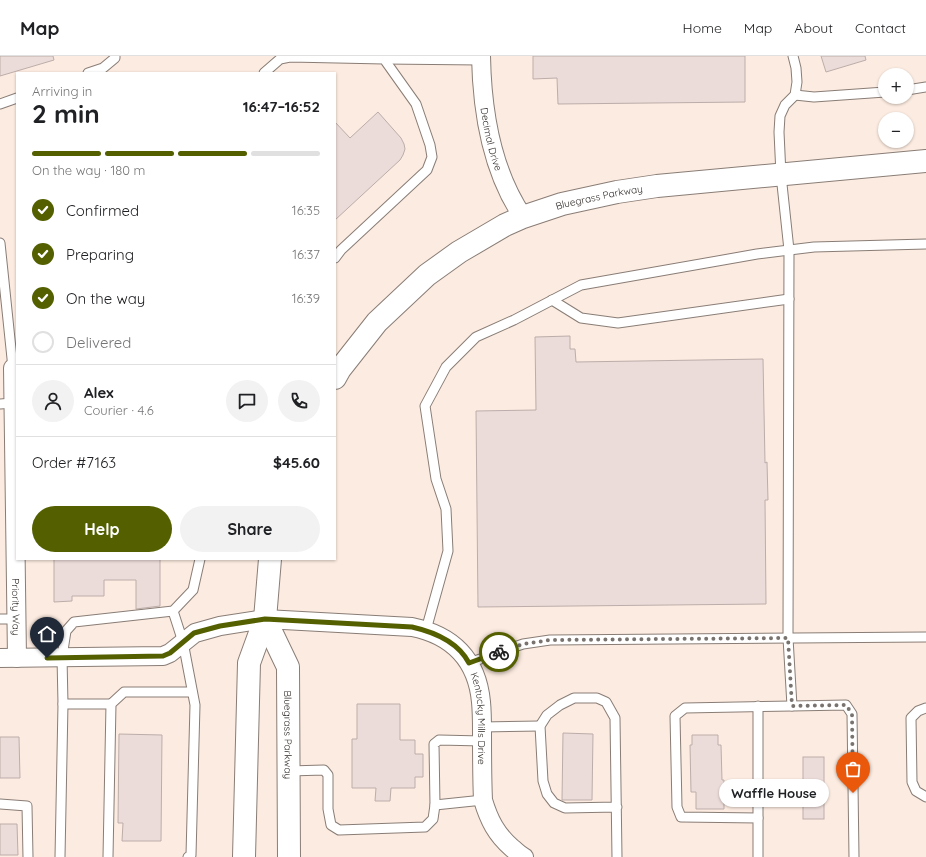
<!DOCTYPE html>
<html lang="en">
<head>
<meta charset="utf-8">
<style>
	:root { --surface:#fff; --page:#f2f2f2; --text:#202124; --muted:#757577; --line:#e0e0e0; --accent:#545f00 }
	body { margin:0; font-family:Quicksand,sans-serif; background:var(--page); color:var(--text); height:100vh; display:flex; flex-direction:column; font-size:15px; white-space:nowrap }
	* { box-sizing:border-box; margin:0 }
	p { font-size:13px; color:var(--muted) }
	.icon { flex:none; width:22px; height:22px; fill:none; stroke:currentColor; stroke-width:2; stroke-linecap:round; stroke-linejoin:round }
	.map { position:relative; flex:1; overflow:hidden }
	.side { position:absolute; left:16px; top:16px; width:320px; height:488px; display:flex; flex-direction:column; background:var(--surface); border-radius:0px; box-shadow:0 1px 3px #0004 }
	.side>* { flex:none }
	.controls { position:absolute; left:878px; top:12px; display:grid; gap:8px }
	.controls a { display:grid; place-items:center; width:36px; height:36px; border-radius:50%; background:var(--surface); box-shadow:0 1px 3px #0004; font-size:20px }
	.pin { position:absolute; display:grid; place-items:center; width:34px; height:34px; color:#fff; margin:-41px -17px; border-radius:50% 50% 50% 0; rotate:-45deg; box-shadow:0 0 4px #0007 }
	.pin .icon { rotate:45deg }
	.courier { position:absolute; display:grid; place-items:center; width:40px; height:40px; margin:-20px; border:3px solid #545f00; border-radius:50%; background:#fff; color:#222; box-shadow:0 1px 5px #0007 }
	.bubble { position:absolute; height:28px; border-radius:14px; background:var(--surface); box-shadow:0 1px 3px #0004; font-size:13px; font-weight:800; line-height:28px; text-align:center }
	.summary em { font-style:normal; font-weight:800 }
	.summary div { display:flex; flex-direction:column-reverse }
	.summary { display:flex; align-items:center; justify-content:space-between; height:68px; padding:0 16px }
	h1 { font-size:26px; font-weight:800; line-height:30px }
	.bar { display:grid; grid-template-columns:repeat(4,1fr); gap:6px 4px; align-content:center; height:48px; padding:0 16px }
	.bar i { height:5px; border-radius:3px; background:var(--line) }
	.bar .on { background:var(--accent) }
	.bar p { grid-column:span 4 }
	.line { display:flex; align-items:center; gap:10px; padding:0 16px; border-top:1px solid var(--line) }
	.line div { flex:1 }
	.round { display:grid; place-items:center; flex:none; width:42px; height:42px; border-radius:21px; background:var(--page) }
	ol { padding:0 16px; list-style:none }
	li { display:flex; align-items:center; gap:12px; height:44px }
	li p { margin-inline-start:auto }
	li .icon { padding:4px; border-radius:50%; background:var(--accent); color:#fff; stroke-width:4 }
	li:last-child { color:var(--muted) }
	li i { width:22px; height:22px; border:2px solid var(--line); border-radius:50% }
	.primary-button { display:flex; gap:8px; margin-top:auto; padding:8px 16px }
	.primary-button a { flex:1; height:46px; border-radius:24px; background:var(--accent); color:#fff; font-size:16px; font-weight:800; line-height:46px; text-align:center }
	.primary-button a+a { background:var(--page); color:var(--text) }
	header { display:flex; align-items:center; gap:24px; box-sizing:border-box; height:56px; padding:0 20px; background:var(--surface); border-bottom:1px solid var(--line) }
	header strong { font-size:19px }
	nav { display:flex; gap:22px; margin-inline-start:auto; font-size:14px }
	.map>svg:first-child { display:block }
	.industrial { fill:#fcebe0; fill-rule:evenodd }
	.building { fill:#ecdcd9; stroke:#bcadaa }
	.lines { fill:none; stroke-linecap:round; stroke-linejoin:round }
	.service-casing { stroke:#897d76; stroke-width:11 }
	.minor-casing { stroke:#897d76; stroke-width:20 }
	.tertiary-casing { stroke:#897d76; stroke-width:24 }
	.service { stroke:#fff; stroke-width:9 }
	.minor { stroke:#fff; stroke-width:18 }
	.tertiary { stroke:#fff; stroke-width:22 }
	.done { stroke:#78736f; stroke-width:4; stroke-dasharray:0 7.2 }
	.route { stroke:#545f00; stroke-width:5 }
	.labels { text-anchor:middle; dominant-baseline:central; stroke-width:3; stroke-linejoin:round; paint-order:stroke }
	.street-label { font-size:10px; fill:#302b28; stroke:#fff }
</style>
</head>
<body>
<header>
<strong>Map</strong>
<nav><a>Home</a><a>Map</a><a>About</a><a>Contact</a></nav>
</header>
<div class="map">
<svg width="926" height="801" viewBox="0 0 926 801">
	<rect width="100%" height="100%" fill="#fdf8f4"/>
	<path class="industrial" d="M0 0H926V801H0ZM17 17H335V503H17ZM885 19H907V41H885ZM885 63H907V85H885Z"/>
	<g class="building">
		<path d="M0 0H53L54 4 0 20Z"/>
		<path d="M533 0H745V46L558 48 557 22 533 23Z"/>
		<path d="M821 0H865L866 4 826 16Z"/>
		<path d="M378 56 401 82 404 88 405 93 403 99 400 104 335 164V66L350 82Z"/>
		<path d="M570 280V293H575L576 306 763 303 765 407 767 406 768 444H765L766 548 478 551 476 355 536 354 535 281Z"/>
		<path d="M54 503H160V550L136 553V524H104V540H72V545L54 546Z"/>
		<path d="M357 648H400V684H415V698H423V721H415V732H391L390 745H375L376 732H352V683H357Z"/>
		<path d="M563 677 593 678 592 744H562Z"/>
		<path d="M119 678 162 679 161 785H122L123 767H118Z"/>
		<path d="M692 679H718V689H721L722 724H724V753H696V736H691L690 689H692Z"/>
		<path d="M0 681H19L20 722H0Z"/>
		<rect x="803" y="701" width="21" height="62"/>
		<path d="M0 768H17L18 799H0Z"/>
	</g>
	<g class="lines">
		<g class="service-casing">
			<g id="service">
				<path d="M793 0 796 12 797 26 795 39 785 49 780 60 779 76 781 119 789 194 788 582 792 650 846 649 852 658 854 801"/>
				<path d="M384 3 481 4"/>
				<path d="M88 17 103 12 115 2V0"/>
				<path d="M264 17 280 3 290 1 384 3 416 48 430 89 432 101 427 114 341 194 335 202"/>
				<path d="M907 34 926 31"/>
				<path d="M795 39 814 41 885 36"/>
				<path d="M0 48 17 42"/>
				<path d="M0 187 13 312"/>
				<path d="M552 244 581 262 618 267 789 243"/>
				<path d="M0 348 13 347"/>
				<path d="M173 555 183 586 195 649 191 799 188 801"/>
				<path d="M0 563H17"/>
				<path d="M426 574 448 495 446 453 436 423 425 350 446 311 476 281 514 264 581 229 757 198 814 191 926 188"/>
				<path d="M469 607 523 588 550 584 926 581"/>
				<path d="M63 648H111"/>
				<path d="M758 650V762"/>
				<path d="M926 652 918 655 911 662 912 726 916 735 926 741"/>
				<path d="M482 671 540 670"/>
				<path d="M289 715 324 714 328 719V753L331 769 339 774 425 771 433 763 435 749 434 688 439 684 482 685"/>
				<path d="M0 748 27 750 28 801"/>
				<path d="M435 749 483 744"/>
				<path d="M617 751 565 752 554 747 547 738 543 725 540 670 547 659 560 649 574 642H597L606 646 615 662 617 801"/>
				<path d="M60 801 63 648 62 601 66 575 74 566 173 555 193 534 200 503"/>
				<path d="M108 801 111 648 124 636H192"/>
				<path d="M758 801V762L681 761 677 751 675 660 685 652 792 650"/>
			</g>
		</g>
		<g class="minor-casing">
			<g id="minor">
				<path id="s1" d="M481 0C482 56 491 114 523 161"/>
				<path id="s2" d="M17 311 13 312 17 602"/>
				<path id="s3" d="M0 602 163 600 170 597 195 577 220 570 265 563 412 571C452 579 477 603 481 646 482 656 482 666 482 676 482 699 482 722 483 744 489 764 496 778 512 792 516 795 519 799 524 801"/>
			</g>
		</g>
		<g class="tertiary-casing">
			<g id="tertiary">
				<path id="s4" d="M335 322 340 313 377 266 427 219 459 196 505 169 523 161 562 148 617 136 657 130 926 105"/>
				<path id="s5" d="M265 563 288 611 289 801"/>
				<path d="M244 801 249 607 265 563 270 503"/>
			</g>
		</g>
		<use href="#service" class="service"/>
		<use href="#minor" class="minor"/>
		<use href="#tertiary" class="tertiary"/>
	</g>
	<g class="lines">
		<path class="done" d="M499 596 523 588 550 584 788 582 792 650 846 649 852 658 853 737"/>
		<path class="route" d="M47 602 163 600 170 597 194 577 220 570 265 563 412 571C434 576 458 586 469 607L499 596"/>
	</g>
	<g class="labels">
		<g class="street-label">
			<text stroke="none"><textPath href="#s1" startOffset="84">Decimal Drive</textPath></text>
			<text stroke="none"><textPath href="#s4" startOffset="330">Bluegrass Parkway</textPath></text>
			<text stroke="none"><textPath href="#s2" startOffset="243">Priority Way</textPath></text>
			<text stroke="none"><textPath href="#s3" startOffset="548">Kentucky Mills Drive</textPath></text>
			<text stroke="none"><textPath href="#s5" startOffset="121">Bluegrass Parkway</textPath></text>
		</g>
	</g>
</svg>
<div class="controls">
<a>+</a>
<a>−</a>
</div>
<div class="pin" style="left:853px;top:737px;background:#ea580c"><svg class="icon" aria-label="bag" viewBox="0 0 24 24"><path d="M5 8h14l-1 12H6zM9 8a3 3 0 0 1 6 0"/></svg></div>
<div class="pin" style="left:47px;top:602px;background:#1f2937"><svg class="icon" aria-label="home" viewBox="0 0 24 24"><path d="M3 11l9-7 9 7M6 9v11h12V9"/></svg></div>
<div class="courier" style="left:499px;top:596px"><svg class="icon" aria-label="bike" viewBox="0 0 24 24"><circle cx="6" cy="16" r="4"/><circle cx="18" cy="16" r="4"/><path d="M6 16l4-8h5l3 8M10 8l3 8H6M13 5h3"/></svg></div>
<div class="bubble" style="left:719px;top:723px;width:110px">Waffle House</div>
<section class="side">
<div class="summary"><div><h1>2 min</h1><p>Arriving in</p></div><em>16:47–16:52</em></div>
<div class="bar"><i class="on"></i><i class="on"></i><i class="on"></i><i></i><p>On the way · 180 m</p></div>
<ol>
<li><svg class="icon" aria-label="check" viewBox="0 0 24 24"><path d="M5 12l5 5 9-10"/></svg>Confirmed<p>16:35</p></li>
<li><svg class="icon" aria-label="check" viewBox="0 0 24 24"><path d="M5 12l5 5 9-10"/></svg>Preparing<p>16:37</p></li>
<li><svg class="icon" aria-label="check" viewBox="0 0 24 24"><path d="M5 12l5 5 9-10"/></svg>On the way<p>16:39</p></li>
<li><i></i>Delivered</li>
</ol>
<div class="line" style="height:72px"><a class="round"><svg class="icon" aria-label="person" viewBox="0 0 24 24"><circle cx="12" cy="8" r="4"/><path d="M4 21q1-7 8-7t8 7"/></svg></a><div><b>Alex</b><p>Courier · 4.6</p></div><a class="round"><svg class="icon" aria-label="chat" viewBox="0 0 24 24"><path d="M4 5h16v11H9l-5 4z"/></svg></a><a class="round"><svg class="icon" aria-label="phone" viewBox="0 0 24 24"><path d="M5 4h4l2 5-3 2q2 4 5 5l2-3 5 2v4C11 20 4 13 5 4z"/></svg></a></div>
<div class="line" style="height:52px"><div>Order #7163</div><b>$45.60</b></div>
<div class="primary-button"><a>Help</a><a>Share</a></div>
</section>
</div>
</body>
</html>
